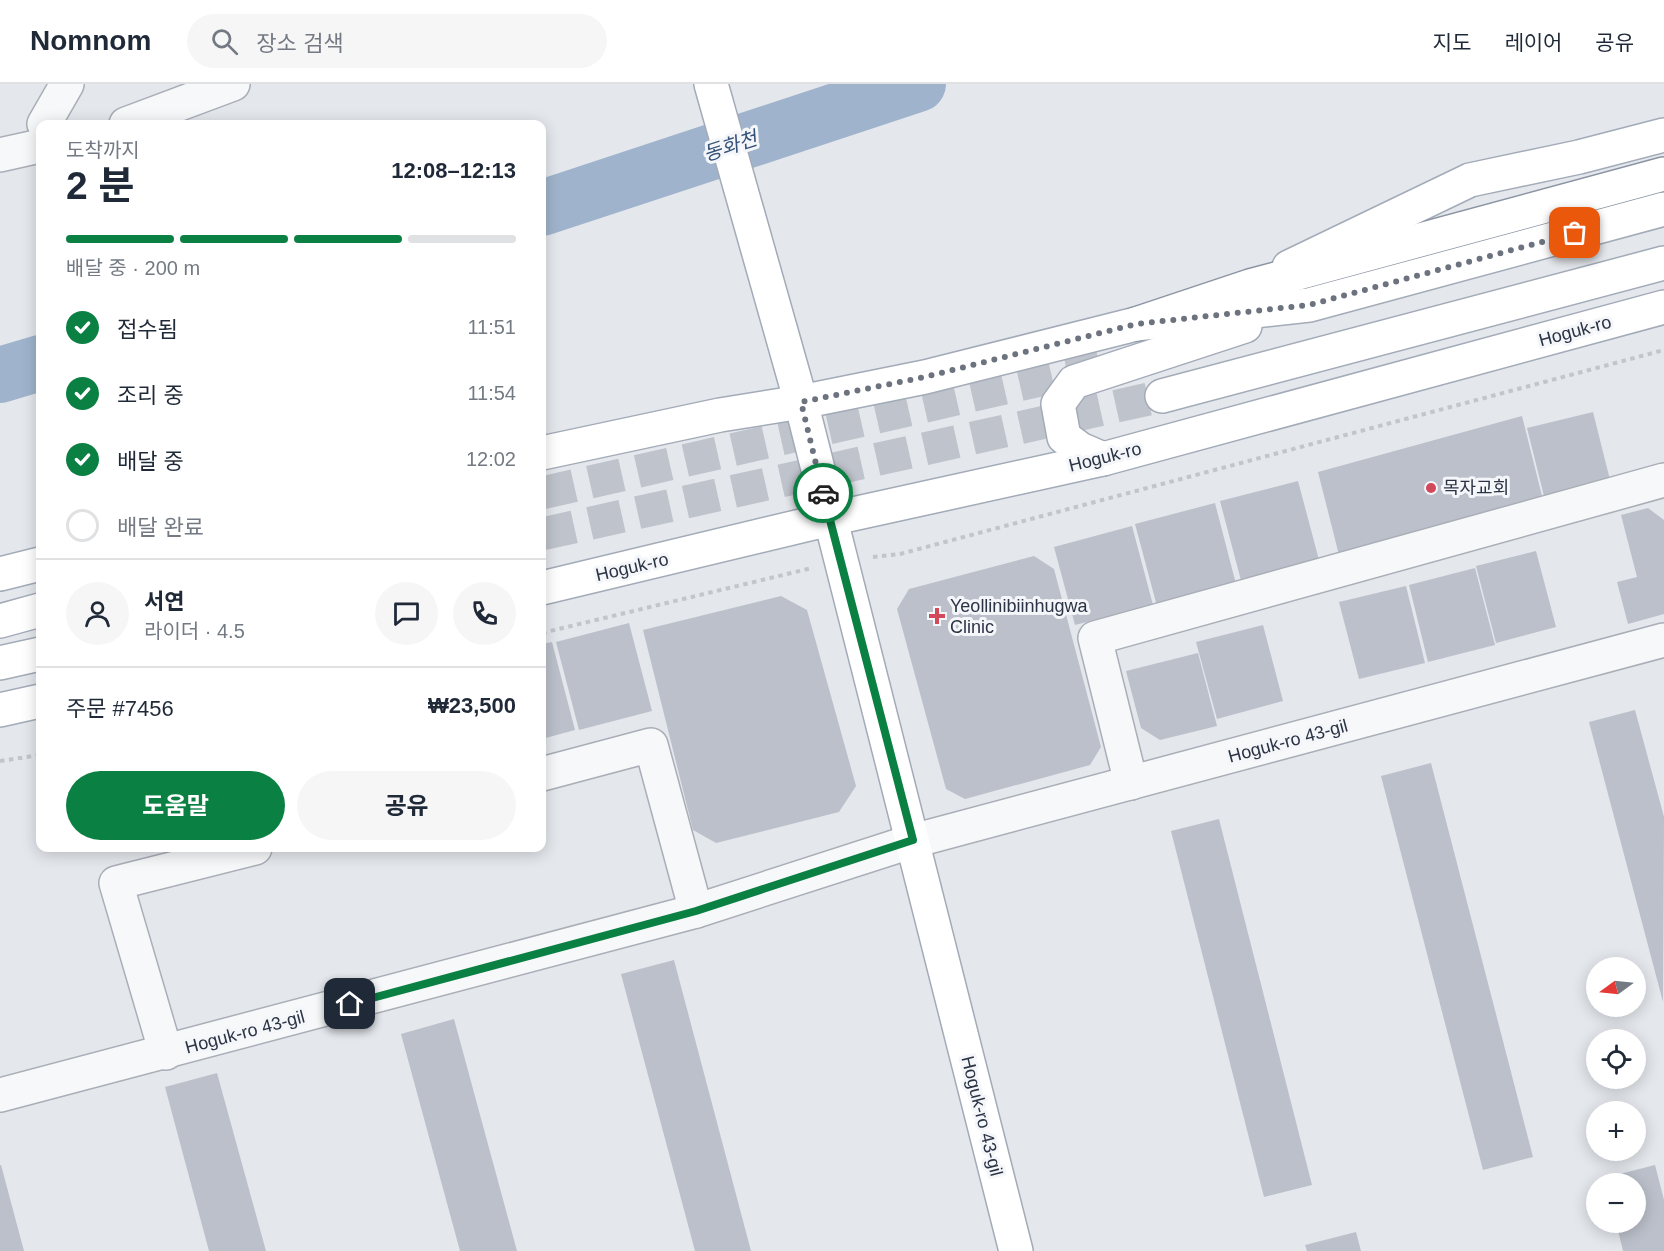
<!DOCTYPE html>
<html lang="ko">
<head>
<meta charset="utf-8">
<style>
	:root { --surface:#fff; --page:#f6f6f7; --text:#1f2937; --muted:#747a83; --line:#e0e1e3; --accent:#0b8043 }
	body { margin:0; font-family:Helvetica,"Noto Sans KR",sans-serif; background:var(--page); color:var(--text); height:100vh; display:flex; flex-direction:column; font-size:22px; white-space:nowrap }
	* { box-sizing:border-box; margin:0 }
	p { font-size:20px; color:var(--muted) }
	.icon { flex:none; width:33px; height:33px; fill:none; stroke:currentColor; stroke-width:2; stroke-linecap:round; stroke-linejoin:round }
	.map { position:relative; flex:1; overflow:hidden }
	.panel { position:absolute; left:36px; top:36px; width:510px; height:732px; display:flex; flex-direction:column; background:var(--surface); border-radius:12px; box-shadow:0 3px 15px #0003 }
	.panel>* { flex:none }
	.needle { width:39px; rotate:255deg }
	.tools { position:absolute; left:1586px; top:873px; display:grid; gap:12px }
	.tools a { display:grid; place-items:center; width:60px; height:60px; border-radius:50%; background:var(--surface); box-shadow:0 3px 15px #0003; font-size:30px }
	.pin { position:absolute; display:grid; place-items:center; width:51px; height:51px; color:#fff; margin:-26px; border-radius:12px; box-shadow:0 3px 9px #0006 }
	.courier { position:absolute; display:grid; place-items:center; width:60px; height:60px; margin:-30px; border:4px solid #0b8043; border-radius:50%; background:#fff; color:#222; box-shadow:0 2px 8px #0007 }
	.summary em { font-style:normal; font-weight:700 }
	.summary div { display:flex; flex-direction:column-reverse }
	.summary { display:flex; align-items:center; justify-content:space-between; height:102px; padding:0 30px }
	h1 { font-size:39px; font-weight:700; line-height:45px }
	.bar { display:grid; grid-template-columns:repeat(4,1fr); gap:9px 6px; align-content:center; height:72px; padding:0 30px }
	.bar i { height:8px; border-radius:4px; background:var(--line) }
	.bar .selected { background:var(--accent) }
	.bar p { grid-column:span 4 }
	.line { display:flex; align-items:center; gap:15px; padding:0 30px; border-top:2px solid var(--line) }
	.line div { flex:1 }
	.round { display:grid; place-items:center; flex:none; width:63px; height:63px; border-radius:32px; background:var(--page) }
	ol { padding:0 30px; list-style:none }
	li { display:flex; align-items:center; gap:18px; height:66px }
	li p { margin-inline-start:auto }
	li .icon { padding:6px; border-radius:50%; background:var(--accent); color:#fff; stroke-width:4 }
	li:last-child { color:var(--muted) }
	li i { width:33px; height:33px; border:3px solid var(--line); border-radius:50% }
	.cta { display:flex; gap:12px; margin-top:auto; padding:12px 30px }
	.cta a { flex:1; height:69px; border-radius:36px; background:var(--accent); color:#fff; font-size:24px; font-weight:700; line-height:69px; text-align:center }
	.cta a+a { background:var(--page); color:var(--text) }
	header { display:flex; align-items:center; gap:36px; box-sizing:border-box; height:84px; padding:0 30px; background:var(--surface); border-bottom:2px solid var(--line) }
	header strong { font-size:28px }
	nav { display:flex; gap:33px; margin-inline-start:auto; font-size:21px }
	.search { width:420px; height:54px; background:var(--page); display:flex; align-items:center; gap:15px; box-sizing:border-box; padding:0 21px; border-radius:33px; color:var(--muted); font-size:22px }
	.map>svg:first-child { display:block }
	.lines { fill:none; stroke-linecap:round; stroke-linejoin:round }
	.river { stroke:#9fb4cc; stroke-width:56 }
	.building { fill:#bbc0ca }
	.major-tunnel { stroke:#bfc3cb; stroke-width:33; stroke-dasharray:33 16; stroke-linecap:butt }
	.minor-casing { stroke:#a9aeb7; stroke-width:36 }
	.major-casing { stroke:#a3abb8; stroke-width:36 }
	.highway-casing { stroke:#8b94a3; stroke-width:36 }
	.path { stroke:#c2c5cb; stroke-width:4; stroke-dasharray:4.5 4.5; stroke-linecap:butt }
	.minor { stroke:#f7f8fa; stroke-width:33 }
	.major { stroke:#fff; stroke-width:33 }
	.highway { stroke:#fff; stroke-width:33 }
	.done { stroke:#6c737f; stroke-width:6; stroke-dasharray:0 10.8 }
	.route { stroke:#0b8043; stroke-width:8 }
	.poi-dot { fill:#d1495b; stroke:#f4f6f9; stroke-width:2 }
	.labels { text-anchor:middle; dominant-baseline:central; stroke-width:6; stroke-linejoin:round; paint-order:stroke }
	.street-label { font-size:18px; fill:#2b3445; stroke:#f4f6f9 }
	.poi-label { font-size:18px; fill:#2b3445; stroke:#f4f6f9; text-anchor:start }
	.water-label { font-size:20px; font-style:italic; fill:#34527a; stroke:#f4f6f9 }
</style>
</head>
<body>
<header>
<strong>Nomnom</strong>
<div class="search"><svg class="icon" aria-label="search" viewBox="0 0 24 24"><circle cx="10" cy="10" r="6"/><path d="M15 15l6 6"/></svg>장소 검색</div>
<nav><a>지도</a><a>레이어</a><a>공유</a></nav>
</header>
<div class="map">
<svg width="1664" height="1167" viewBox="0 0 1664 1167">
	<rect width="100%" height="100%" fill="#e4e7ec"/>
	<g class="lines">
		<g class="river">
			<path d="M542 124 918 0"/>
			<path d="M0 291 40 279"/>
		</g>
	</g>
	<g class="building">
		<path d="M1593 328 1612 404 1546 420 1527 344Z"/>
		<path d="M1522 332 1544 420 1340 475 1318 388Z"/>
		<path d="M1298 397 1319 476 1243 504 1220 417Z"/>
		<path d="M1215 419 1237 504 1158 526 1135 440Z"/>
		<path d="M1648 424 1664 436V530L1628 540 1617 498 1637 493 1621 431Z"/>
		<path d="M1132 442 1153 521 1075 541 1054 463Z"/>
		<path d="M1536 467 1556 543 1496 559 1476 482Z"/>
		<path d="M1034 472 1054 485 1101 663 1090 681 965 715 946 705 897 525 909 505Z"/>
		<path d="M1475 484 1495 561 1428 578 1409 501Z"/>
		<path d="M1406 502 1425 579 1359 595 1339 518Z"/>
		<path d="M781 512 807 526 856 702 839 728 716 759 693 746 643 546Z"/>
		<path d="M629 539 652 627 579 646 556 558Z"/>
		<path d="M1263 541 1283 617 1217 635 1196 558Z"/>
		<path d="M552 558 575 646 542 655V560Z"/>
		<path d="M1198 569 1217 642 1160 656 1141 644 1126 587Z"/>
		<path d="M1635 626 1664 733 1663 918 1589 638Z"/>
		<path d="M1431 679 1533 1073 1483 1086 1381 692Z"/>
		<path d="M1219 735 1312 1101 1264 1113 1171 747Z"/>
		<path d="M674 876 751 1167H695L621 890Z"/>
		<path d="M454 935 517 1167H460L401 950Z"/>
		<path d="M217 989 266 1167H209L165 1003Z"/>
		<path d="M0 1081H1L24 1167H0Z"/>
		<path d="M1655 1081 1664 1116V1167H1623L1616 1138H1635V1100H1606L1604 1094Z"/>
		<path d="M1356 1148 1361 1167H1307L1305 1161Z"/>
	</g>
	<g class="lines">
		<g class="major-tunnel">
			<path d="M542 409 1102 282"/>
			<path d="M542 450 1162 312"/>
		</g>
		<g class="minor-casing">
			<g id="minor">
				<path d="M44 40 67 0"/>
				<path d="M126 40 233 0"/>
				<path d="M0 71 40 62"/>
				<path d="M542 690 651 661 696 827"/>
				<path d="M1131 699 1095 554 1664 396"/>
				<path d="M166 969 116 799 255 764"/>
				<path d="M0 1011 696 827 913 757 1664 556"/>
			</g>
		</g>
		<g class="major-casing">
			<g id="major">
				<path d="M711 0 801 318 1016 1167"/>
				<path d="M1289 183 1470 96 1579 73 1664 51"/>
				<path d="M1162 312 1664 179"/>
				<path d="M542 369 720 331 801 318 925 293 1136 240 1309 221 1664 125"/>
				<path d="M1103 375 1080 365 1064 353 1058 320 1074 298 1245 242"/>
				<path d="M0 490 40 480"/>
				<path d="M542 504 830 435 1103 375 1664 223"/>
				<path d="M0 537 40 526"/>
				<path d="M0 579 40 570"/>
				<path d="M0 626 40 617"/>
			</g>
		</g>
		<g class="highway-casing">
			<path id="highway" d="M1136 240 1250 202 1664 90"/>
		</g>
		<g class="path">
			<path d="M873 473 900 470 1664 266"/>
			<path d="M542 549 812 484"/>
			<path d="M0 677 40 671"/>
		</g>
		<use href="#minor" class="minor"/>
		<use href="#major" class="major"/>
		<use href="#highway" class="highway"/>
	</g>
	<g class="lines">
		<path class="done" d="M823 409 801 318 925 293 1136 240 1309 221 1575 149"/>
		<path class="route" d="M350 920 696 827 913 756 823 409"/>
	</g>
	<g class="poi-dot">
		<circle cx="1431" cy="404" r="6"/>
		<path d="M934 523h6v6h6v6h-6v6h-6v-6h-6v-6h6z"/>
	</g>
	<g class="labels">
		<g class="street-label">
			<text transform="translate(1575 247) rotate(-15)">Hoguk-ro</text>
			<text transform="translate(1105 373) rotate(-14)">Hoguk-ro</text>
			<text transform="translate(632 483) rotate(-13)">Hoguk-ro</text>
			<text transform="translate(1288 657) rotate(-15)">Hoguk-ro 43-gil</text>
			<text transform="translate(245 948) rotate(-15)">Hoguk-ro 43-gil</text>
			<text transform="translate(982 1032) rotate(76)">Hoguk-ro 43-gil</text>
		</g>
		<g class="poi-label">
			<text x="1443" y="404">목자교회</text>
			<text x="950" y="522">Yeollinibiinhugwa<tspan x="950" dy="21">Clinic</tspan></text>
		</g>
		<g class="water-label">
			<text transform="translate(730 62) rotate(-18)">동화천</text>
		</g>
	</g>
</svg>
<div class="tools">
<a><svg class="needle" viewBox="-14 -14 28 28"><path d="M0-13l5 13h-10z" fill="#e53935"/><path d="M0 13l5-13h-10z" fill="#747a83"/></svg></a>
<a><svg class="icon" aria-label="locate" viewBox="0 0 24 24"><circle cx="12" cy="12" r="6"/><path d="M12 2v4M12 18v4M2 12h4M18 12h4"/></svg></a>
<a>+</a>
<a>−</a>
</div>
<div class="pin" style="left:1575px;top:149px;background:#ea580c"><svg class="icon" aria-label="bag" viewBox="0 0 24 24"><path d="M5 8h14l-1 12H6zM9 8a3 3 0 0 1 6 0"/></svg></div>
<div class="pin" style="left:350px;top:920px;background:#1f2937"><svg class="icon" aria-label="home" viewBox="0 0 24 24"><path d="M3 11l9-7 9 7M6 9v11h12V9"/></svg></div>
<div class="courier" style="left:823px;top:409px"><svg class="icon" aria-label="car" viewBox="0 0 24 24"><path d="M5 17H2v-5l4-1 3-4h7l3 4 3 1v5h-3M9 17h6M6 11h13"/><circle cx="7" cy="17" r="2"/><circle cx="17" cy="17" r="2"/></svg></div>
<section class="panel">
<div class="summary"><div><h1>2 분</h1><p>도착까지</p></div><em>12:08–12:13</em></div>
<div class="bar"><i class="selected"></i><i class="selected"></i><i class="selected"></i><i></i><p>배달 중 · 200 m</p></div>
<ol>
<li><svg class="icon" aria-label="check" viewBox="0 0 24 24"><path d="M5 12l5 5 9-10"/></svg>접수됨<p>11:51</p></li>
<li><svg class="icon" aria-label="check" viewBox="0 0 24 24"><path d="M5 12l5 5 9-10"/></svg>조리 중<p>11:54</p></li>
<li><svg class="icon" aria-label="check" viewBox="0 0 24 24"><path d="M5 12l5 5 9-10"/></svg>배달 중<p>12:02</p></li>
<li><i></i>배달 완료</li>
</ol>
<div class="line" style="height:108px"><a class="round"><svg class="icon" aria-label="person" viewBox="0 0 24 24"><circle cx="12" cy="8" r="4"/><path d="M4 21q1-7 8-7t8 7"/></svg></a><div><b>서연</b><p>라이더 · 4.5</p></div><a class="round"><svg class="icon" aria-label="chat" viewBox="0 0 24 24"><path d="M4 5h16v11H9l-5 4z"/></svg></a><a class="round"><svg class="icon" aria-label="phone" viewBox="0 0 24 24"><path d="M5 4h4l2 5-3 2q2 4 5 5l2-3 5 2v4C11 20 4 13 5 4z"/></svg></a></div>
<div class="line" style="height:78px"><div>주문 #7456</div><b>₩23,500</b></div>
<div class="cta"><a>도움말</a><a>공유</a></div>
</section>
</div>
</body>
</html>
